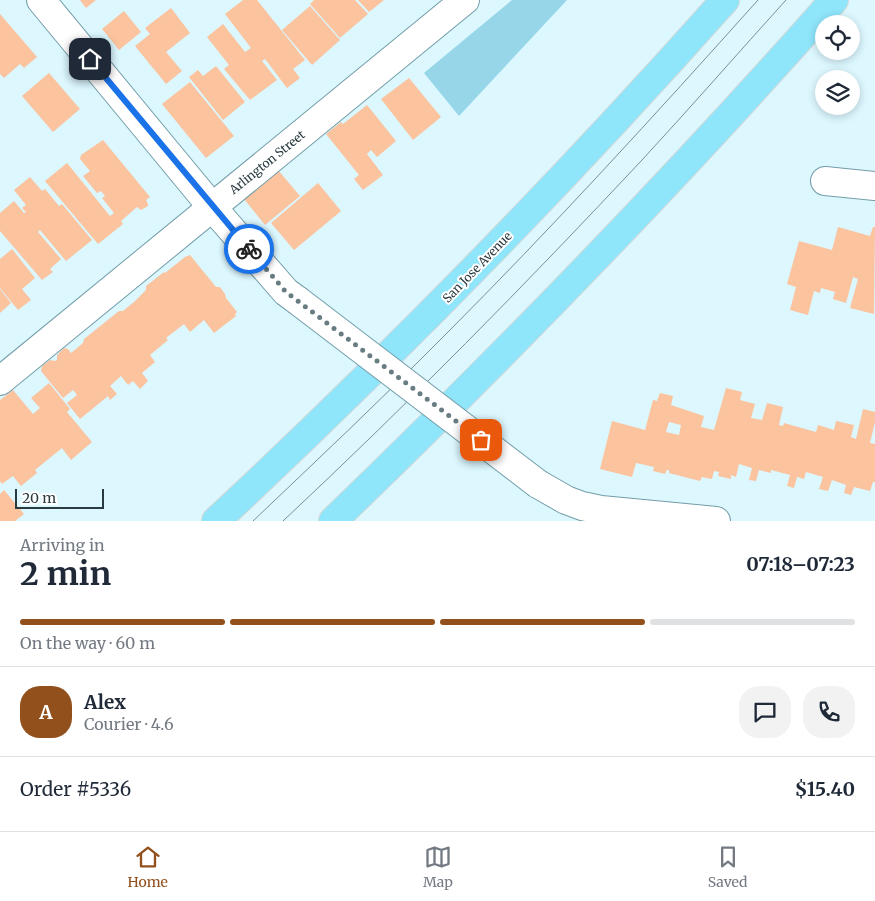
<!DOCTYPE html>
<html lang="en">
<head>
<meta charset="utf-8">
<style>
	:root { --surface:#fff; --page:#f2f2f3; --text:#1f2937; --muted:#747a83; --line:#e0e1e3; --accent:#91501c }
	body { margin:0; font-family:Merriweather,serif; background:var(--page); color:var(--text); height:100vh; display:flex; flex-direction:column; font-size:19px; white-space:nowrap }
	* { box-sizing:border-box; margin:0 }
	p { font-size:16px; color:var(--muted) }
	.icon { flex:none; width:28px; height:28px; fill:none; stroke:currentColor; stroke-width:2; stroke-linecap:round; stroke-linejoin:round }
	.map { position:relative; height:521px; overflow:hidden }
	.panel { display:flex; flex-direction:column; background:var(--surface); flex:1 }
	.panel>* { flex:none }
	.fabs { position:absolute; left:815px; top:15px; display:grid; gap:10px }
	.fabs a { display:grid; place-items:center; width:45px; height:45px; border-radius:50%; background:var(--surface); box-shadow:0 2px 8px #0003; font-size:25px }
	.scale { position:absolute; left:15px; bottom:12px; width:89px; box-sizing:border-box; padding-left:5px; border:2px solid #293b40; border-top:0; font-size:14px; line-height:18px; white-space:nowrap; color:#293b40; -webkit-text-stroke:4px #fff; paint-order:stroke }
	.pin { position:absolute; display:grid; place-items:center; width:42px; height:42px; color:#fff; margin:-21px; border-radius:10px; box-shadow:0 2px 8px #0006 }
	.courier { position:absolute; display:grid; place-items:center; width:50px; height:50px; margin:-25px; border:4px solid #1a73e8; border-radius:50%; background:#fff; color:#222; box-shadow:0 1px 6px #0007 }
	.summary em { font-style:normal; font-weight:700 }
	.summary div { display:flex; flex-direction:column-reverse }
	.summary { display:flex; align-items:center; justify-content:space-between; height:85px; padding:0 20px }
	h1 { font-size:32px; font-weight:700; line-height:38px }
	.bar { display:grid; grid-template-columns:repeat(4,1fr); gap:8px 5px; align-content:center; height:60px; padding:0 20px }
	.bar i { height:6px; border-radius:4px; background:var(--line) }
	.bar .selected { background:var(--accent) }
	.bar p { grid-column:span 4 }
	.line { display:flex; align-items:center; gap:12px; padding:0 20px; border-top:1px solid var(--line) }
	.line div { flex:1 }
	.round { display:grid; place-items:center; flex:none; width:52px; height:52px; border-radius:20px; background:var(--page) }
	.menu { display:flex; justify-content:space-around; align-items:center; height:70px; border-top:1px solid var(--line); background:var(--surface); font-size:14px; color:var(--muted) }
	.menu a { display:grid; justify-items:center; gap:2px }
	.menu .selected { color:var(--accent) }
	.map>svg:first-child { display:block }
	.green { fill:#96d6e8 }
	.building { fill:#fbc39e; fill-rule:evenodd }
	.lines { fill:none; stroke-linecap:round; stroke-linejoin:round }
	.minor-casing { stroke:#739da9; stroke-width:30 }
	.primary-casing { stroke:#d4d8d9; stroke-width:30 }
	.minor { stroke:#fff; stroke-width:28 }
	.primary { stroke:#8fe5fa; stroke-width:28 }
	.tram { stroke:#7a9096; stroke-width:1 }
	.minor-bridge-casing { stroke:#739da9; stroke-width:30; stroke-linecap:butt }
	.minor-bridge { stroke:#fff; stroke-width:28 }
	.done { stroke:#687d82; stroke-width:5; stroke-dasharray:0 9 }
	.route { stroke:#1a73e8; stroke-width:6 }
	.labels { text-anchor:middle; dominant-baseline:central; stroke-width:4; stroke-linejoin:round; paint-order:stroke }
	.street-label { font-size:12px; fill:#293b40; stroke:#fff }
</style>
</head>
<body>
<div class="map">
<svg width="875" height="521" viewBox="0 0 875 521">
	<rect width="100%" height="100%" fill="#dcf7fe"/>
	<path class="green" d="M512 0H567L459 116 424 73Z"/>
	<g class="building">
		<path d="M80 0H96L86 8Z"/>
		<path d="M243 0H257L305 60 293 69 300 78 287 88 265 59 262 61 277 80 250 100 224 69 229 65 207 37 223 24 245 52 251 48 225 14Z"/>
		<path d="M314 0H355L368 14 340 38 310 4Z"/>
		<path d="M358 0H384L369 12Z"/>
		<path d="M310 6 340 40 312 65 282 30Z"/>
		<path d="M171 8 190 33 166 52 182 71 166 84 135 46 150 34 145 28Z"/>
		<path d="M124 11 141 32 119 50 102 29Z"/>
		<path d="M0 14 37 57 24 68 20 64 4 78 0 74Z"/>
		<path d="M216 66 245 102 223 120 189 77 198 70 203 76Z"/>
		<path d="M49 73 80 109 53 132 22 96Z"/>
		<path d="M409 78 441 117 413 140 381 99Z"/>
		<path d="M190 82 234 136 206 158 162 104Z"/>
		<path d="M367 105 396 141 377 157 371 150 367 154 383 175 363 190 354 179 359 175 326 134 341 122 343 124Z"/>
		<path d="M103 140 150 197 146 200 148 204V206L141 210 137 207 121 221 123 224 98 244 45 181 67 163 110 216 114 213 102 198 105 196 101 191 97 193 83 176 90 171 80 159 81 155Z"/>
		<path d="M278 170 300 196 265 225 244 199Z"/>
		<path d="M30 177 42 191 45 189 59 206 62 204 92 240 66 261 40 230 38 232 61 259 50 269 53 272 42 280 0 231V213L14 201 24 213 26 212 22 208 26 205 14 190Z"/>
		<path d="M318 183 341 211 294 250 271 223Z"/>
		<path d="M838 227 870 236 873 227H875L874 314 850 308 858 279 853 277 846 303 833 299 835 292 821 288 820 293 814 291 808 315 790 310 796 287 787 284 799 241 832 250Z"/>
		<path d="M12 249 35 278 22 289 31 300 18 310 0 288V259Z"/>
		<path d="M190 255 216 287H220L225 294 226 298 237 312 235 314 236 316 214 333 204 320 190 332 184 324 166 338 168 340 150 355 155 362 142 373 148 381 140 389 133 381 128 385 121 376 110 386 117 394 110 400 108 396 80 419 67 403 77 395 73 390 63 398 41 371 42 366 50 360 55 361 57 360V355L64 348 68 349 71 353 83 343 84 339 119 311H123L135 301 146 290V286L164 272 165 273 185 257Z"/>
		<path d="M0 289 11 303 0 313Z"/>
		<path d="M49 383 70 409 67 412 92 442 71 460 62 448 35 470 37 473 21 486 13 476 2 484 0 481V400L13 390 33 414 40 408 31 398Z"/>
		<path d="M726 388 742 392 740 400 755 404 751 418 762 420 767 403 783 407 779 425 783 426 784 423 816 432 818 425 834 430 836 421 854 425 851 437 856 439 863 409 875 412V422L870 443 875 444V482H873L870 491 854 487 851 495 844 493 846 485 832 480 828 491 819 489 823 477 806 472 804 479 797 477 794 488 787 486 790 475 771 470V473L759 470 756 481 749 480 752 468 739 464 736 477 731 475V479L718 476 719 472 714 471 712 479 702 477 700 481 669 473V470H667L665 474 653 471 654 467 636 463 632 477 600 469 612 421 645 430 653 400 657 401 660 393 673 396 671 405 704 416 701 427 714 430ZM669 422 681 425 679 435 666 432Z"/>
		<path d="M4 490 24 514 15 521H0V494Z"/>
	</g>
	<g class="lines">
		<g class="minor-casing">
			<g id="minor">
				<path d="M41 0 212 207 286 292 297 300"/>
				<path d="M825 181 875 186"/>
				<path d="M0 381 465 0"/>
				<path d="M538 484 566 500 582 506 601 510 716 521"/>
			</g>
		</g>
		<g class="primary-casing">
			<g id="primary">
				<path d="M216 521C394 355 563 182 725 0"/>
				<path d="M333 521C506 354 674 181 834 0"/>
			</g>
		</g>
		<use href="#minor" class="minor"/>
		<use href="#primary" class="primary"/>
		<g class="tram">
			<path d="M253 521C317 460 381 400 443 337 552 228 655 115 758 0"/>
			<path d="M283 521C407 405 526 284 642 160 691 107 738 53 786 0"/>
		</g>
		<g class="minor-bridge-casing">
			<path id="minor-bridge" d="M297 300 538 484"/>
		</g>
		<use href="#minor-bridge" class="minor-bridge"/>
	</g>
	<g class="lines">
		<path class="done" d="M249 249 286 292 481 440"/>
		<path class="route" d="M90 59 249 249"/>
	</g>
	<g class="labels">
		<g class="street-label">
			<text transform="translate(267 162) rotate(-39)">Arlington Street</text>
			<text transform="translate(477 267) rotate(-46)">San Jose Avenue</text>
		</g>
	</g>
</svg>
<div class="fabs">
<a><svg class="icon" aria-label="locate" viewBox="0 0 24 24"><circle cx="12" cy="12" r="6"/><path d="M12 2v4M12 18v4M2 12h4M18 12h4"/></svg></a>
<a><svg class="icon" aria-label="layers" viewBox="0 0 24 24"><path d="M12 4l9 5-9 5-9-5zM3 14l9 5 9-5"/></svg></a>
</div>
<div class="scale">20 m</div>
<div class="pin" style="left:481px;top:440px;background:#ea580c"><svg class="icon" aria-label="bag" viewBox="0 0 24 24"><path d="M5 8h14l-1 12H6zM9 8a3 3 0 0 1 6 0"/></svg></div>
<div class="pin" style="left:90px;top:59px;background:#1f2937"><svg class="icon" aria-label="home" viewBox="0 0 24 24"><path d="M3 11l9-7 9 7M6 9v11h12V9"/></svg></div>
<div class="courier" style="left:249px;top:249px"><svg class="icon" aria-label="bike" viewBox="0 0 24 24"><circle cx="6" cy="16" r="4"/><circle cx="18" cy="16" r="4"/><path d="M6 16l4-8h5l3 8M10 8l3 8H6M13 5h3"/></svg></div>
</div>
<section class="panel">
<div class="summary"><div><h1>2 min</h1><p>Arriving in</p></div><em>07:18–07:23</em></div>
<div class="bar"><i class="selected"></i><i class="selected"></i><i class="selected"></i><i></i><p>On the way · 60 m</p></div>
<div class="line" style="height:90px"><b class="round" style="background:var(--accent);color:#fff">A</b><div><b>Alex</b><p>Courier · 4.6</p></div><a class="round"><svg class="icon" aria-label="chat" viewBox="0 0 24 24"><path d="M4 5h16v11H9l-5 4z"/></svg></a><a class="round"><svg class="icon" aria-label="phone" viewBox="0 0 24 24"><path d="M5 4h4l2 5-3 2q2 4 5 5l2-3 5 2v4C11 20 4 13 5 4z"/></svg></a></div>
<div class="line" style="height:65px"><div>Order #5336</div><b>$15.40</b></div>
</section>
<nav class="menu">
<a class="selected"><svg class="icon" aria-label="home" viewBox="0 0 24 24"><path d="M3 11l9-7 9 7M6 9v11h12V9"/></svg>Home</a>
<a><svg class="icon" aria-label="map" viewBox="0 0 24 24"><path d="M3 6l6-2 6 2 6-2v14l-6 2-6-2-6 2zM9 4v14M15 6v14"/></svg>Map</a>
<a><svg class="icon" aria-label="saved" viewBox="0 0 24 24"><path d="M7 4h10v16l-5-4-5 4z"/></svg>Saved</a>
</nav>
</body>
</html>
